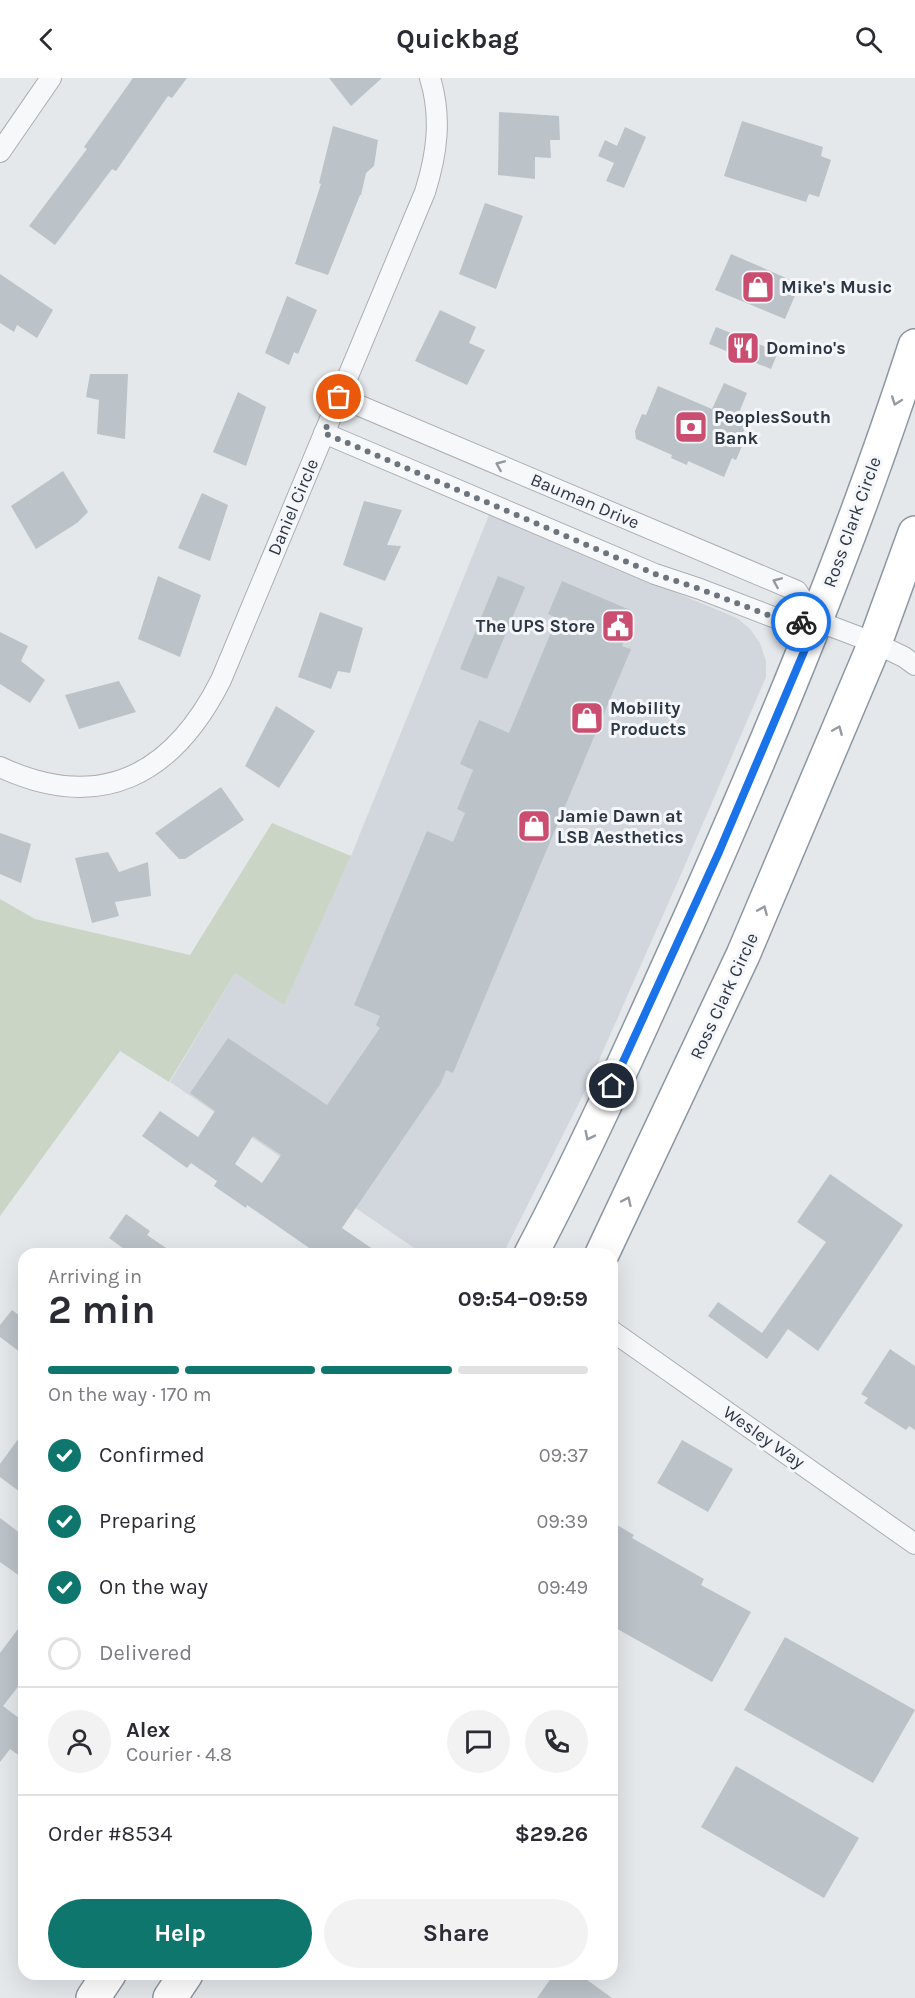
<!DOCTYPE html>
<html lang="en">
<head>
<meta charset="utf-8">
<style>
	:root { --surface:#fff; --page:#f2f2f3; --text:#2b2b33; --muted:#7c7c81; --line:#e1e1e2; --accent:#0f766e }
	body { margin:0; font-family:Karla,sans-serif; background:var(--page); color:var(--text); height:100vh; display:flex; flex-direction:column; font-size:22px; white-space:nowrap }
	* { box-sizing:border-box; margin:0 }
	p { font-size:20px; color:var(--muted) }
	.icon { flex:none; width:33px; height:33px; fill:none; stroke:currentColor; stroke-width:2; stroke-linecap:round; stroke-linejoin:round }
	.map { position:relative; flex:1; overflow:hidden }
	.panel { position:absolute; left:18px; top:1170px; width:600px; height:732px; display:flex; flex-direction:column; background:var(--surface); border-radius:18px; box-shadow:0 6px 24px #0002 }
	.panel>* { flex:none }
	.pin { position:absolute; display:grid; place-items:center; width:51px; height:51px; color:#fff; margin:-26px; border:3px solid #fff; border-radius:50%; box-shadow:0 2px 6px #0007 }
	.courier { position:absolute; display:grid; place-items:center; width:60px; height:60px; margin:-30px; border:4px solid #1a73e8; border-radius:50%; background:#fff; color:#222; box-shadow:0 2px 8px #0007 }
	.head em { font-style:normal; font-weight:700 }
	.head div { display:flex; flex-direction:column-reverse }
	.head { display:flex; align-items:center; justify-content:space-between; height:102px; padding:0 30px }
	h1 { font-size:39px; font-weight:700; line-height:45px }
	.bar { display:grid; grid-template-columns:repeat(4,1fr); gap:9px 6px; align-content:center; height:72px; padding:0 30px }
	.bar i { height:8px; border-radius:4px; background:var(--line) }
	.bar .on { background:var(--accent) }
	.bar p { grid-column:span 4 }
	.line { display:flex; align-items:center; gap:15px; padding:0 30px; border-top:2px solid var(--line) }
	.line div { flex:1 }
	.round { display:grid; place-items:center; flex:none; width:63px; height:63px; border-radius:32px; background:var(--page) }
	ol { padding:0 30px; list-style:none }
	li { display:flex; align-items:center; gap:18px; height:66px }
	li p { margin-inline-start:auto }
	li .icon { padding:6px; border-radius:50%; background:var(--accent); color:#fff; stroke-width:4 }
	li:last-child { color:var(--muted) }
	li i { width:33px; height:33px; border:3px solid var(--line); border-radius:50% }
	.cta { display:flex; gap:12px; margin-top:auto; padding:12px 30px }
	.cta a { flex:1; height:69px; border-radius:36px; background:var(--accent); color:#fff; font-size:24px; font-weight:700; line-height:69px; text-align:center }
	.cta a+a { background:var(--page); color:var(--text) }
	header { display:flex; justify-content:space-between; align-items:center; height:78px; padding:0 30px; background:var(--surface); font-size:27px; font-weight:700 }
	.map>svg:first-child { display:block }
	.built { fill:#d2d7dd }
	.green { fill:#cbd5c5 }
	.building { fill:#bbc2c8; fill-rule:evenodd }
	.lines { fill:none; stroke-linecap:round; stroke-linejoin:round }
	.street-casing { stroke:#a9afb5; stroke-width:22 }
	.highway-casing { stroke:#8c97a2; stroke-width:36 }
	.street { stroke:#f7f8fa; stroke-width:20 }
	.highway { stroke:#fff; stroke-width:33 }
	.oneway { stroke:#969ba1 }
	.oneway2 { stroke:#92989e }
	.done { stroke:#6c757e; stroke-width:6; stroke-dasharray:0 10.8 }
	.route { stroke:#1a73e8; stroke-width:8 }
	.labels { text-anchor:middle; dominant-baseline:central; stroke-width:6; stroke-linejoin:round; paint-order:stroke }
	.poi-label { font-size:18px; font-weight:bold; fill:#2c3743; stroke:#f4f6f9; text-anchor:start }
	.street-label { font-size:18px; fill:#2c3743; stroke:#f4f6f9 }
</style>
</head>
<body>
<header><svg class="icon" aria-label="back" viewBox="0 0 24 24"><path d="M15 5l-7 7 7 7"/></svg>Quickbag<svg class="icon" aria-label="search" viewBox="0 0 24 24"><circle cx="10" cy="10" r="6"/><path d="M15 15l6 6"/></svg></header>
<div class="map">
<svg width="915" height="1920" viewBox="0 0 915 1920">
	<rect width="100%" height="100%" fill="#e4e8eb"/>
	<path class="built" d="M489 437 737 540 750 551 760 565 766 583V599L682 794 588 1007 503 1176H423L170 1004 235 895 284 926 351 778Z"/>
	<path class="green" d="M272 745 351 778 284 927 235 895 169 1004 120 973 0 1138V821L35 841 190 877Z"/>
	<g class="building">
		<path d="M133 0H187L172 20 168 18 116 93 112 91 55 167 29 148 87 71 84 69Z"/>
		<path d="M329 0H382L351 28Z"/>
		<path d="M499 34 559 38 560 62H550L551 80 535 79V101L498 97Z"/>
		<path d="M742 43 823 69 821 78 831 82 819 119 809 116 806 124 724 98Z"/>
		<path d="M333 48 378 62 374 88 366 95 361 117H360L328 197 295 186 321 106 319 105Z"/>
		<path d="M625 49 646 59 624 110 606 103 614 85 598 78 605 62 617 68Z"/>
		<path d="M485 125 523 138 496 211 459 196Z"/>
		<path d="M731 176 800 206 785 241 715 212Z"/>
		<path d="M0 196 53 232 37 260 17 247 14 254 0 245Z"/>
		<path d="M287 218 317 232 298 276 294 274 289 287 265 275Z"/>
		<path d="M440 232 476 249 469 265 485 272 467 307 415 283Z"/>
		<path d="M716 249 778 274 771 291 709 266Z"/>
		<path d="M90 296H128L125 361 97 356 99 322 86 319Z"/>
		<path d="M724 305 747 315 736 342 747 346 739 363 743 366 736 382 732 380 724 399 688 383 687 387 671 380 672 377 636 361 635 353 642 336 646 337 658 308 712 331Z"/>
		<path d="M238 314 266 329 246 388 213 374Z"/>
		<path d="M63 393 88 434 77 445 36 471 11 428Z"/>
		<path d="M202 415 228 427 210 483 178 470Z"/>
		<path d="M364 423 402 432 387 467 401 468 385 503 343 487Z"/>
		<path d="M158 498 201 517 180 579 138 561Z"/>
		<path d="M498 498 525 509 487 601 460 591Z"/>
		<path d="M562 503 630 532 633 543 622 568 631 571 453 995 446 992 441 1005 342 1150 380 1176H318L247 1127 246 1130 214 1108 217 1103 191 1085 187 1090 142 1058 160 1033 198 1059 215 1033 190 1015 228 960 327 1027 380 950 376 947 380 938 354 927 427 753 453 764 465 735 457 731 473 692 460 686 479 642 509 655 557 540 548 536ZM253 1058 281 1077 262 1105 235 1086Z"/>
		<path d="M320 534 363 550 350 595 338 593 331 611 298 599Z"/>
		<path d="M0 554 28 568 21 583 45 602 30 625 0 606Z"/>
		<path d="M119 603 136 634 79 651 65 617Z"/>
		<path d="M276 628 315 653 279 710 245 688Z"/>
		<path d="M221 709 244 742 185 781H179L155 755Z"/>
		<path d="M0 755 31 766 21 805 0 796Z"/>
		<path d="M108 774 119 794 148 784 151 818 115 824 119 838 92 845 75 780Z"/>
		<path d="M830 1096 903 1147 818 1273 788 1251 767 1281 708 1238 718 1224 762 1255 826 1164 797 1144Z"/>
		<path d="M126 1136 150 1153 147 1157 175 1176H131L109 1160Z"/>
		<path d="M12 1232 24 1241V1277L0 1259V1247Z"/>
		<path d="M890 1271 915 1288V1352L909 1348 906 1352 864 1325 868 1320 861 1316Z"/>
		<path d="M24 1353V1417L0 1399V1386Z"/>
		<path d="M682 1362 733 1391 708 1434 657 1405Z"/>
		<path d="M0 1440 24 1458V1501L0 1484Z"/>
		<path d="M612 1444 634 1457 632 1460 704 1501 701 1507 751 1534 712 1604 612 1548Z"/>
		<path d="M24 1543V1601L3 1628 24 1644V1681L10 1671 0 1684V1575Z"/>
		<path d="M785 1559 915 1632 873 1705 744 1632Z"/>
		<path d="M736 1688 859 1760 824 1820 701 1749Z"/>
		<path d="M554 1896H579L612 1920H537Z"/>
	</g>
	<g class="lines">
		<g class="street-casing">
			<g id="street">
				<path d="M0 74 51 0"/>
				<path d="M339 319 797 513 817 543"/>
				<path d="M324 355 655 496 700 511 786 544 817 543 875 565 904 579 915 587"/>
				<path d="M0 689C101 736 173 697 221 602L425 114C437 76 442 39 430 0"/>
				<path d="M612 1253 915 1466"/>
			</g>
		</g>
		<g class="highway-casing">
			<g id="highway">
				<path d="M531 1176C589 1066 639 953 690 840 773 653 852 463 915 268"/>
				<path d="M602 1176 743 877 875 565 915 455"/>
				<path d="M93 1920 109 1896"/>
				<path d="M170 1920 186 1896"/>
			</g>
		</g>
		<use href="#street" class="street"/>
		<use href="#highway" class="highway"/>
	</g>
	<defs><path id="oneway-chevron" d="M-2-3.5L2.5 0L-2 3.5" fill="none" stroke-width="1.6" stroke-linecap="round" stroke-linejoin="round" transform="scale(1.5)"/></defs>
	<g class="oneway">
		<use href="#oneway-chevron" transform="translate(896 323) rotate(110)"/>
		<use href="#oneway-chevron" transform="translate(838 652) rotate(-67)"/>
		<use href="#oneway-chevron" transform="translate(763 832) rotate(-67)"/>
		<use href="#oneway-chevron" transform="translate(589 1058) rotate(116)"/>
		<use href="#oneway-chevron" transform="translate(627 1123) rotate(-65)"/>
	</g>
	<g class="oneway2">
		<use href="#oneway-chevron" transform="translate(500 387) rotate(-157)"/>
		<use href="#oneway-chevron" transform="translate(777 504) rotate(-157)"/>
	</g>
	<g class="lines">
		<path class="done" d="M339 319 324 355 655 496 700 511 786 544H801"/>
		<path class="route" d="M612 1008 719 774 817 543 801 544"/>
	</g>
	<defs>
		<g id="shop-square" transform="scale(1.725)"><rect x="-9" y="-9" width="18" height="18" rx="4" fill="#cb4e71" stroke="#f4f6f9"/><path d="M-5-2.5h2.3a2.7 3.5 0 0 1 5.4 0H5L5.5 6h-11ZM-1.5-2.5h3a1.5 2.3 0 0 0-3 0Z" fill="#fff"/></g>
		<g id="restaurant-square" transform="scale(1.725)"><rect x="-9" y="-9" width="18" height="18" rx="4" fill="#cb4e71" stroke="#f4f6f9"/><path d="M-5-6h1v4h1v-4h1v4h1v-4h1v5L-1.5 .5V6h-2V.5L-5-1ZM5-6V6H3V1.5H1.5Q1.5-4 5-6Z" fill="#fff"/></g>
		<g id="bank-square" transform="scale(1.725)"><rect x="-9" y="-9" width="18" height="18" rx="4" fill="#cb4e71" stroke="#f4f6f9"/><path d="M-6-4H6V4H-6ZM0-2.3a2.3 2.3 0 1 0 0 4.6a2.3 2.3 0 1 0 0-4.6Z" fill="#fff"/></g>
		<g id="civic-square" transform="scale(1.725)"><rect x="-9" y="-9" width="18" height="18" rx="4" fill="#cb4e71" stroke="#f4f6f9"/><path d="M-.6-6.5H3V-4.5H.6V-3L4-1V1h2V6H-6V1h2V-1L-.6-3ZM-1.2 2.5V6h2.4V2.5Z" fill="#fff"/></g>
	</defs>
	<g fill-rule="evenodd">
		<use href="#shop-square" x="758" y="209"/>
		<use href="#restaurant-square" x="743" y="270"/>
		<use href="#bank-square" x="691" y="349"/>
		<use href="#civic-square" x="618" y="548"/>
		<use href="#shop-square" x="587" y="640"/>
		<use href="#shop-square" x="534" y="748"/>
	</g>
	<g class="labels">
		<g class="poi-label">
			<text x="781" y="209">Mike's Music</text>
			<text x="766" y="270">Domino's</text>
			<text x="714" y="339">PeoplesSouth<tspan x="714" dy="21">Bank</tspan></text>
			<text x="595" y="548" text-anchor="end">The UPS Store</text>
			<text x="610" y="630">Mobility<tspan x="610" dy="21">Products</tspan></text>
			<text x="557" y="738">Jamie Dawn at<tspan x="557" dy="21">LSB Aesthetics</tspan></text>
		</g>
		<g class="street-label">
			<text transform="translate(585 423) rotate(23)">Bauman Drive</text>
			<text transform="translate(293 429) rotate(-67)">Daniel Circle</text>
			<text transform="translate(852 444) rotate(-70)">Ross Clark Circle</text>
			<text transform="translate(724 918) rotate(-65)">Ross Clark Circle</text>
			<text transform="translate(764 1359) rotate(35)">Wesley Way</text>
		</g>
	</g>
</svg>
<div class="pin" style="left:339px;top:319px;background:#ea580c"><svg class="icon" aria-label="bag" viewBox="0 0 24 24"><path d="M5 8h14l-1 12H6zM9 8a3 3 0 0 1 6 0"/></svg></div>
<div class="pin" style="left:612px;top:1008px;background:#1f2937"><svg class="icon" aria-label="home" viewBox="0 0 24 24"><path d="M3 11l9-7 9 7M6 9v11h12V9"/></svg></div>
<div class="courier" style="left:801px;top:544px"><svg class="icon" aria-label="bike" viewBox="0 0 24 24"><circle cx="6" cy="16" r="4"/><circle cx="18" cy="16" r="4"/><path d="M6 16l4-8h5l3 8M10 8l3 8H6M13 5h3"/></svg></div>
<section class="panel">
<div class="head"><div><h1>2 min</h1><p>Arriving in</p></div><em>09:54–09:59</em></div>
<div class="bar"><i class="on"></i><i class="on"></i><i class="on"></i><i></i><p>On the way · 170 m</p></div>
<ol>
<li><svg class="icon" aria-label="check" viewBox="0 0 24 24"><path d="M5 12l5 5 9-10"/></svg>Confirmed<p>09:37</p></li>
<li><svg class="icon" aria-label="check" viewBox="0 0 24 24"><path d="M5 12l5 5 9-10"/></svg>Preparing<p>09:39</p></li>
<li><svg class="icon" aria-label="check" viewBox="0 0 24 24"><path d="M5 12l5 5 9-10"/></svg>On the way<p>09:49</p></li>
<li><i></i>Delivered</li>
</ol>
<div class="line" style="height:108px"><a class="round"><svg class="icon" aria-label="person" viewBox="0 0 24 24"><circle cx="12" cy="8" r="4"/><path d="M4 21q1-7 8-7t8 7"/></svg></a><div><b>Alex</b><p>Courier · 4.8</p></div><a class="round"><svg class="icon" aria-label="chat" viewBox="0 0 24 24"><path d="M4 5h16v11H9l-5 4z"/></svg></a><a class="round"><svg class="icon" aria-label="phone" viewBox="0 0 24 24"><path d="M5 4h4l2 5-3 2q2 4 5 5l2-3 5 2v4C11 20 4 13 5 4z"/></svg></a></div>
<div class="line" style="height:78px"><div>Order #8534</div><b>$29.26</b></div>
<div class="cta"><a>Help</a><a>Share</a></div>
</section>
</div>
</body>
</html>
